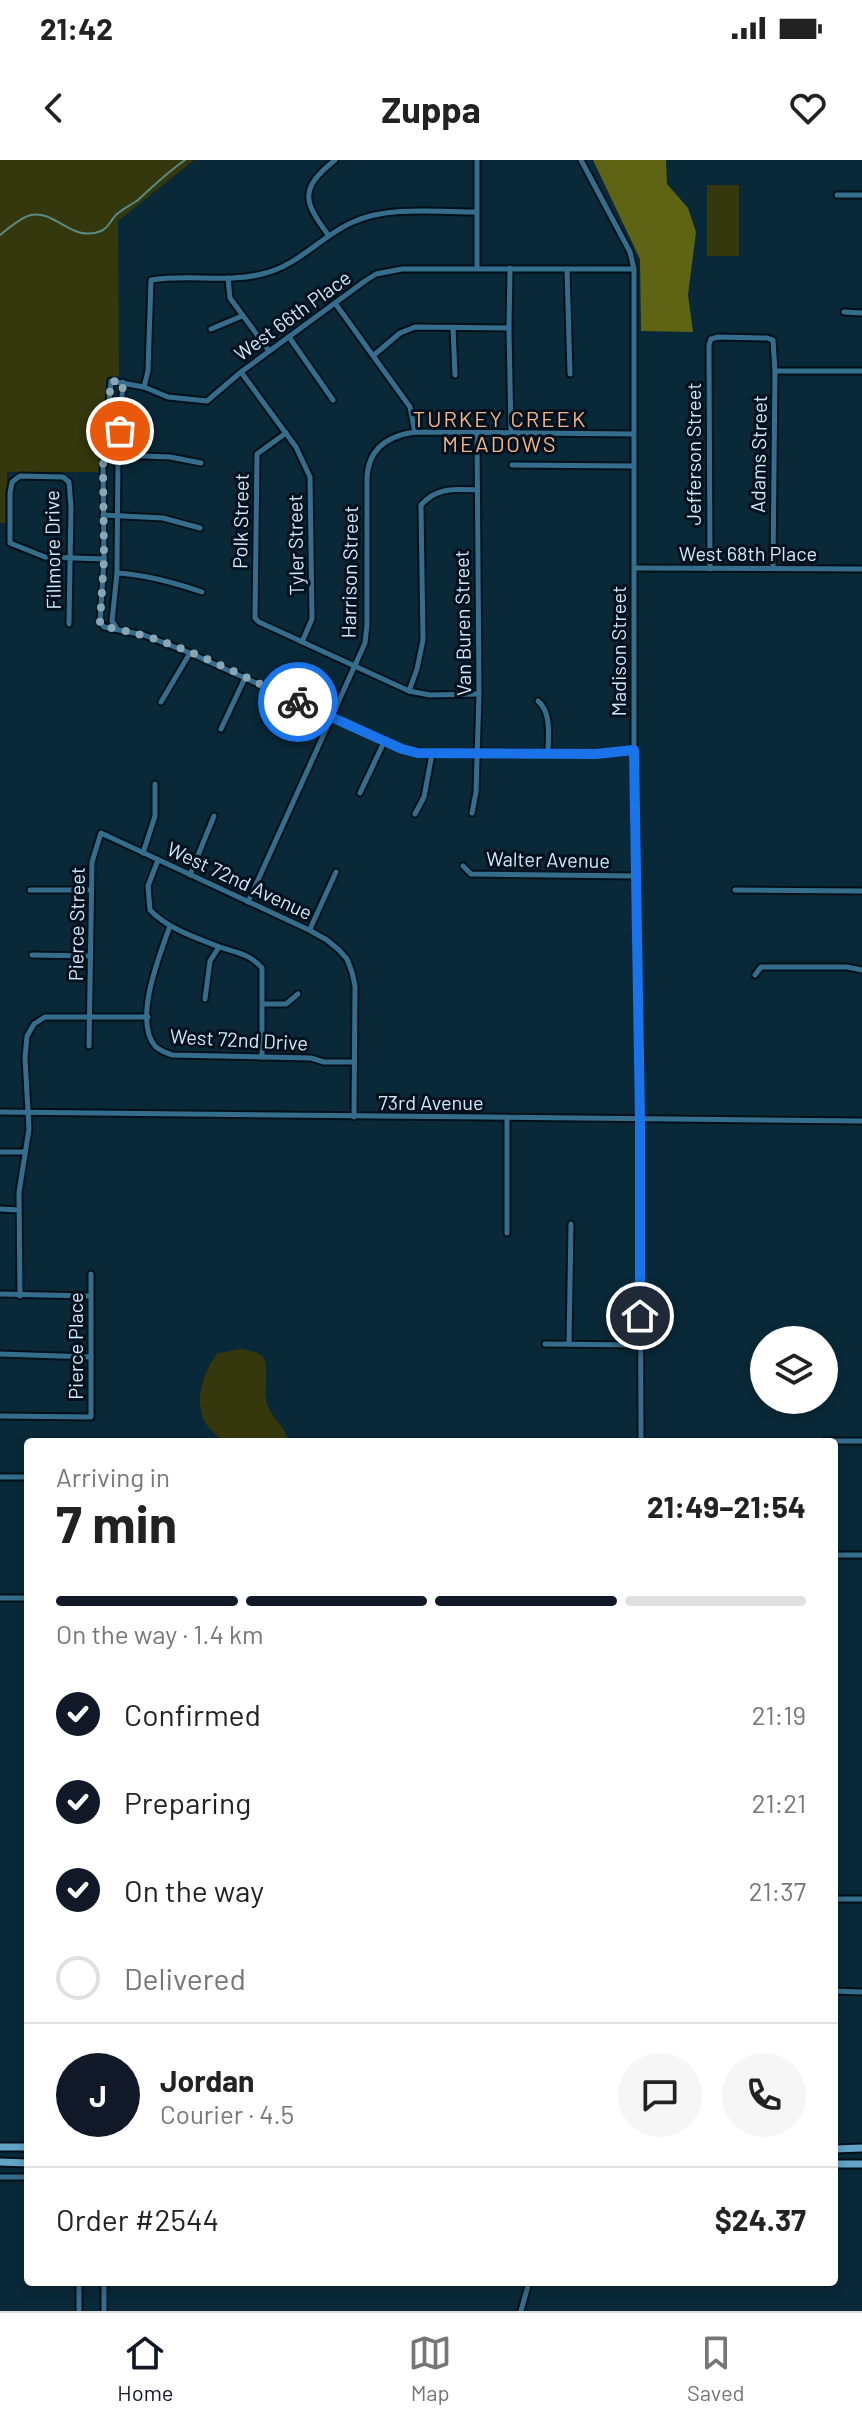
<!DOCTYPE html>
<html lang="en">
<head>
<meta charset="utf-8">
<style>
	:root { --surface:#fff; --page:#f6f6f6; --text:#222; --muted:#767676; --line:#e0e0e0; --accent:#111827 }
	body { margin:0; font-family:Barlow,sans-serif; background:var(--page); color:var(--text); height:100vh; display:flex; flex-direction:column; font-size:30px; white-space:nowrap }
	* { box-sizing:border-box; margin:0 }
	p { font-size:26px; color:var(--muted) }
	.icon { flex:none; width:44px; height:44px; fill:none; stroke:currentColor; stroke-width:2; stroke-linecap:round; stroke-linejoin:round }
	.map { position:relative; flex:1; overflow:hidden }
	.side { position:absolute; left:24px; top:1278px; width:814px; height:848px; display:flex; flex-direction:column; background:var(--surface); border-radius:8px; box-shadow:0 4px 12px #0003 }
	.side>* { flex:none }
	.controls { position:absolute; left:750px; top:1166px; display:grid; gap:16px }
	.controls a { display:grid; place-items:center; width:88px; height:88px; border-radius:50%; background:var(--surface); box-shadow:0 4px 12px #0003; font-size:40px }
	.pin { position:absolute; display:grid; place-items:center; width:68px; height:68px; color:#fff; margin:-34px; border:4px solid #fff; border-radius:50%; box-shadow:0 2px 8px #0007 }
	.courier { position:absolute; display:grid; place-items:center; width:80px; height:80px; margin:-40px; border:6px solid #1a73e8; border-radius:50%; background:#fff; color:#222; box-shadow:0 2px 10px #0007 }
	.overview em { font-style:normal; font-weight:700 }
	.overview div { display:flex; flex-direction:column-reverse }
	.overview { display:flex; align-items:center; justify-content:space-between; height:136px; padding:0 32px }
	h1 { font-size:52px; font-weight:700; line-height:60px }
	.bar { display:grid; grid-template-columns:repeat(4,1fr); gap:12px 8px; align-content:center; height:96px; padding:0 32px }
	.bar i { height:10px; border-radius:6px; background:var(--line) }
	.bar .active { background:var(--accent) }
	.bar p { grid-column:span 4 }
	.line { display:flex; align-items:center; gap:20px; padding:0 32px; border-top:2px solid var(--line) }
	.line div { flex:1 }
	.round { display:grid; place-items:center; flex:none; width:84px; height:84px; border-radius:42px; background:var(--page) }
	ol { padding:0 32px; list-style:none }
	li { display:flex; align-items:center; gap:24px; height:88px }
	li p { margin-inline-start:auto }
	li .icon { padding:8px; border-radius:50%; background:var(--accent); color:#fff; stroke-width:4 }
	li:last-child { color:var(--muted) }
	li i { width:44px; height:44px; border:4px solid var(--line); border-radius:50% }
	.status { display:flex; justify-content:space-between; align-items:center; height:56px; padding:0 40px; background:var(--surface); direction:ltr }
	.status svg { height:22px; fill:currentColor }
	header { display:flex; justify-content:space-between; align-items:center; height:104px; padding:0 32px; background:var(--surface); font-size:36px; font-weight:700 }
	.tab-bar { display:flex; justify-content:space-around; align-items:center; height:112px; border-top:2px solid var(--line); background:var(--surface); font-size:22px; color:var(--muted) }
	.tab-bar a { display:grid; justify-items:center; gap:4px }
	.tab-bar .active { color:var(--accent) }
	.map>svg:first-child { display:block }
	.green { fill:#35380c }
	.forest { fill:#5f6415 }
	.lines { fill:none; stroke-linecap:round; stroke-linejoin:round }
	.stream { stroke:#598a85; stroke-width:2 }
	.minor-casing { stroke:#011019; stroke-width:9 }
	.major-casing { stroke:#011019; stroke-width:11 }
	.minor { stroke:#356e8c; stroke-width:5 }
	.major { stroke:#62a4c7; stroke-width:7 }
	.done { stroke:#89a6b7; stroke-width:8; stroke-dasharray:0 14.4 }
	.route { stroke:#1a73e8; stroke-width:10 }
	.labels { text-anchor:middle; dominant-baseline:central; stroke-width:6; stroke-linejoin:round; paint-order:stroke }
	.street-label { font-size:20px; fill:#ceeafb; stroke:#00101c }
	.neighbourhood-label { font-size:22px; letter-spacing:2px; fill:#f9b487; stroke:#00101c }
</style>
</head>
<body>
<div class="status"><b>21:42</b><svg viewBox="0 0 49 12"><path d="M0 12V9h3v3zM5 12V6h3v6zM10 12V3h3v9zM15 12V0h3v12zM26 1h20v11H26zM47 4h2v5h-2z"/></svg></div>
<header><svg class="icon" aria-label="back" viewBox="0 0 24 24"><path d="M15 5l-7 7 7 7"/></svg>Zuppa<svg class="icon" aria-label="heart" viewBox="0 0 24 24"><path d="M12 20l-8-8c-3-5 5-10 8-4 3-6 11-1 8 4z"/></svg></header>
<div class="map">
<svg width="862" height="2151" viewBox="0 0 862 2151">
	<rect width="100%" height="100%" fill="#092938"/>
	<g class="green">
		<path d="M0 0H194L118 61 119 216 107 217 101 312H7V363H0Z"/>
		<rect x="707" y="25" width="32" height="71"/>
		<path d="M242 1189C249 1191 261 1192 264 1199 269 1210 263 1231 267 1244 272 1260 284 1262 288 1282 275 1282 233 1285 224 1280 189 1262 197 1218 218 1193Z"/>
	</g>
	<path class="forest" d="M593 0H666L667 24 688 48 696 72 688 135 693 172 641 171 640 99Z"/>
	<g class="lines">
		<path class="stream" d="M0 75C9 68 21 57 31 55 56 50 72 83 101 71 109 68 111 59 117 54 124 48 131 45 138 40 153 26 168 12 185 0"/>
		<g class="minor-casing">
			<g id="minor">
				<path d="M581 0 630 92 634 109V590L640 959 641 1282"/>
				<path d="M837 35H862"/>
				<path d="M329 76C303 41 299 29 335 0"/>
				<path d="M477 108V0"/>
				<path d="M510 108 509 168 511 273"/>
				<path d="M567 109 570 214"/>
				<path d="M634 109H402L376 114 365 121 241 212 207 241 168 237 144 227 111 221 103 305 104 399 100 462 104 467 144 475 190 493 402 589 432 594 478 592 596 594 634 590"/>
				<path d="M228 118 230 138 269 191"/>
				<path d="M335 143 410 247 415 272"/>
				<path d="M844 152 862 153"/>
				<path d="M453 167 455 215"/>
				<path d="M211 169 242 156"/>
				<path d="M289 177 333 240"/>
				<path d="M374 195 400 173 415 167 509 168"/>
				<path d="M775 211H862"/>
				<path d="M241 212 296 287 310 317 312 459 302 482"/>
				<path d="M144 227 148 211 151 120C188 114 226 123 262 114 298 106 321 76 353 62 389 46 437 52 476 52"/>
				<path d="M286 273 257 294 255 458 259 462 409 531 430 535 479 534"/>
				<path d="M118 295 170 297 201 303"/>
				<path d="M512 305 633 306"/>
				<path d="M103 355 163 358 200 368"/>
				<path d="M635 408 862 409"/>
				<path d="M710 409 709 185 711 179 718 177 767 178 773 180 775 211 773 408"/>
				<path d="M117 413C147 415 173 422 202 432"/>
				<path d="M69 464 71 347 69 322 63 317 20 316 12 322 10 333V383L45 397 104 399"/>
				<path d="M116 467 112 461 117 413 118 295 123 222"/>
				<path d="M409 531 417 509 423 480 421 345C437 327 454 329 477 330"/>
				<path d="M538 541C552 553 548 576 548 593"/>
				<path d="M161 542 190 493"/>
				<path d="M221 569 245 518"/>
				<path d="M360 633 384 582"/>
				<path d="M472 653 476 632 479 534 477 273"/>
				<path d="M415 654 424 637 432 594"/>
				<path d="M143 693 155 656V624"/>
				<path d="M158 700 148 726 150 750C167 768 194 777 217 786 236 793 249 793 262 808V897"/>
				<path d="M463 706 471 714 636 716"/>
				<path d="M190 715 214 656"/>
				<path d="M30 730H91"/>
				<path d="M735 730 862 731"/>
				<path d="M248 742 365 483 367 465V318C368 289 387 276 415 272L633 274"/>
				<path d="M170 766C160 794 133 860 155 886 160 891 165 892 172 895L311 898 324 902H353"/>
				<path d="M310 769 336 712"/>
				<path d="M32 795 90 796"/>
				<path d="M755 815 761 807H847L862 810"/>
				<path d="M205 839 210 801 219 787"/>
				<path d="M263 844H286L298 834"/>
				<path d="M89 886 92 702 101 673 309 770 327 780 339 790 347 799 352 812 355 826 354 957"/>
				<path d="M0 952 862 961"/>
				<path d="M507 958V1073"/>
				<path d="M0 992H25"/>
				<path d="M0 1049 19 1050"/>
				<path d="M0 1134 90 1136"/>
				<path d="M20 1136 19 1032 29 969 25 898 27 876 34 864 45 857H148"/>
				<path d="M545 1184 640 1185"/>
				<path d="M569 1184 571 1064"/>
				<path d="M0 1194 91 1197"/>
				<path d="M0 1256 91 1257V1114"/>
				<path d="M825 1281H862"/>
				<path d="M0 1317H28"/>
				<path d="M834 1395H862"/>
				<path d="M0 1438H28"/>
				<path d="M834 1739H862"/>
				<path d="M834 1831 862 1832"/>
				<path d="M0 2017H28"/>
				<path d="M79 2122V2151"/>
				<path d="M104 2122V2151"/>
				<path d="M521 2151 529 2122"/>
			</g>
		</g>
		<g class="major-casing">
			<g id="major">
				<path d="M0 1987H28"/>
				<path d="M834 1989 862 1988"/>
				<path d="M0 2002 28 2003"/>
				<path d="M834 2004H862"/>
			</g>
		</g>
		<use href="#minor" class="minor"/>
		<use href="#major" class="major"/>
	</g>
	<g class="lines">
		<path class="done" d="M120 271 123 222 111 221 103 305 104 399 100 462 104 467C167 475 240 515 298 542"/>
		<path class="route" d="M298 542 402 589 418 593 596 594 634 590 640 959V1156"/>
	</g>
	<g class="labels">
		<g class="street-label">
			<text transform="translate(292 155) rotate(-36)">West 66th Place</text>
			<text transform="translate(693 294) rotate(-90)">Jefferson Street</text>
			<text transform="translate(758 294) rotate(-89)">Adams Street</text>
			<text transform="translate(240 361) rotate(-89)">Polk Street</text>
			<text transform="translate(295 385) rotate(-91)">Tyler Street</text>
			<text transform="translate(52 390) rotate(-91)">Fillmore Drive</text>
			<text x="748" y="393">West 68th Place</text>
			<text transform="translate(349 412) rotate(-89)">Harrison Street</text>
			<text transform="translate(462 463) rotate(-91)">Van Buren Street</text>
			<text transform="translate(618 491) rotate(-90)">Madison Street</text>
			<text transform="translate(548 699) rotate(1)">Walter Avenue</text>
			<text transform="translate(240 720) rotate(25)">West 72nd Avenue</text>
			<text transform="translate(76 764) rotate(-89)">Pierce Street</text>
			<text transform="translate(239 879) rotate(3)">West 72nd Drive</text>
			<text x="431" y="942">73rd Avenue</text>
			<text transform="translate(75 1186) rotate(-90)">Pierce Place</text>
		</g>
		<g class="neighbourhood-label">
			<text x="500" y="258">TURKEY CREEK<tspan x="500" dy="25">MEADOWS</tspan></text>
		</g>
	</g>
</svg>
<div class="controls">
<a><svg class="icon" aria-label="layers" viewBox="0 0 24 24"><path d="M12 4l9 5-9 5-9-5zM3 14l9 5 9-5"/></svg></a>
</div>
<div class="pin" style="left:120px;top:271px;background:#ea580c"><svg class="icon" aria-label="bag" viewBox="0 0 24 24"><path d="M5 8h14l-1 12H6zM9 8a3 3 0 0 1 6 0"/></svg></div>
<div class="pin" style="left:640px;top:1156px;background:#1f2937"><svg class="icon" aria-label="home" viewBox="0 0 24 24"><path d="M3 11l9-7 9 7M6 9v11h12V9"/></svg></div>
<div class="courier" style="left:298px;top:542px"><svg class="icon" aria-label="bike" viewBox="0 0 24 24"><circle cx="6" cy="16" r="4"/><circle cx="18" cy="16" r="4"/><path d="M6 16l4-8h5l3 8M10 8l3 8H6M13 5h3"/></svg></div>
<section class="side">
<div class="overview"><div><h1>7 min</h1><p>Arriving in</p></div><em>21:49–21:54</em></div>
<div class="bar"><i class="active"></i><i class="active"></i><i class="active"></i><i></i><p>On the way · 1.4 km</p></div>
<ol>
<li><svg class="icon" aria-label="check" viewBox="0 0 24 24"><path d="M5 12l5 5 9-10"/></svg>Confirmed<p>21:19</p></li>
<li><svg class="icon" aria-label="check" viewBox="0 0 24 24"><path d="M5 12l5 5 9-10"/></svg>Preparing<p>21:21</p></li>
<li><svg class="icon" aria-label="check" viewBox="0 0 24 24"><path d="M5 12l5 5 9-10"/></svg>On the way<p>21:37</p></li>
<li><i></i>Delivered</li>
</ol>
<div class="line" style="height:144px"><b class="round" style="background:var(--accent);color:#fff">J</b><div><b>Jordan</b><p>Courier · 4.5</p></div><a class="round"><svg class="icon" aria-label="chat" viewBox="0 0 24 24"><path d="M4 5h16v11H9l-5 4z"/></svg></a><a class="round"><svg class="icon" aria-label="phone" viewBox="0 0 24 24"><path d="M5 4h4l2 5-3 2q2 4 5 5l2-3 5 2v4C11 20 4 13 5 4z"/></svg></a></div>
<div class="line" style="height:104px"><div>Order #2544</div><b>$24.37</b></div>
</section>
</div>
<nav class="tab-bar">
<a class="active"><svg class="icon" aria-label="home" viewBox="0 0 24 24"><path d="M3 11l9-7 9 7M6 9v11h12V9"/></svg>Home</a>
<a><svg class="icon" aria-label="map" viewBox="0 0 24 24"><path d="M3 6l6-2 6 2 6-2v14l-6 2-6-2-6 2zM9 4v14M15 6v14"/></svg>Map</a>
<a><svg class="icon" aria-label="saved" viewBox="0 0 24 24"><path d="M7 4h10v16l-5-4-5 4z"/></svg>Saved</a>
</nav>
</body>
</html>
